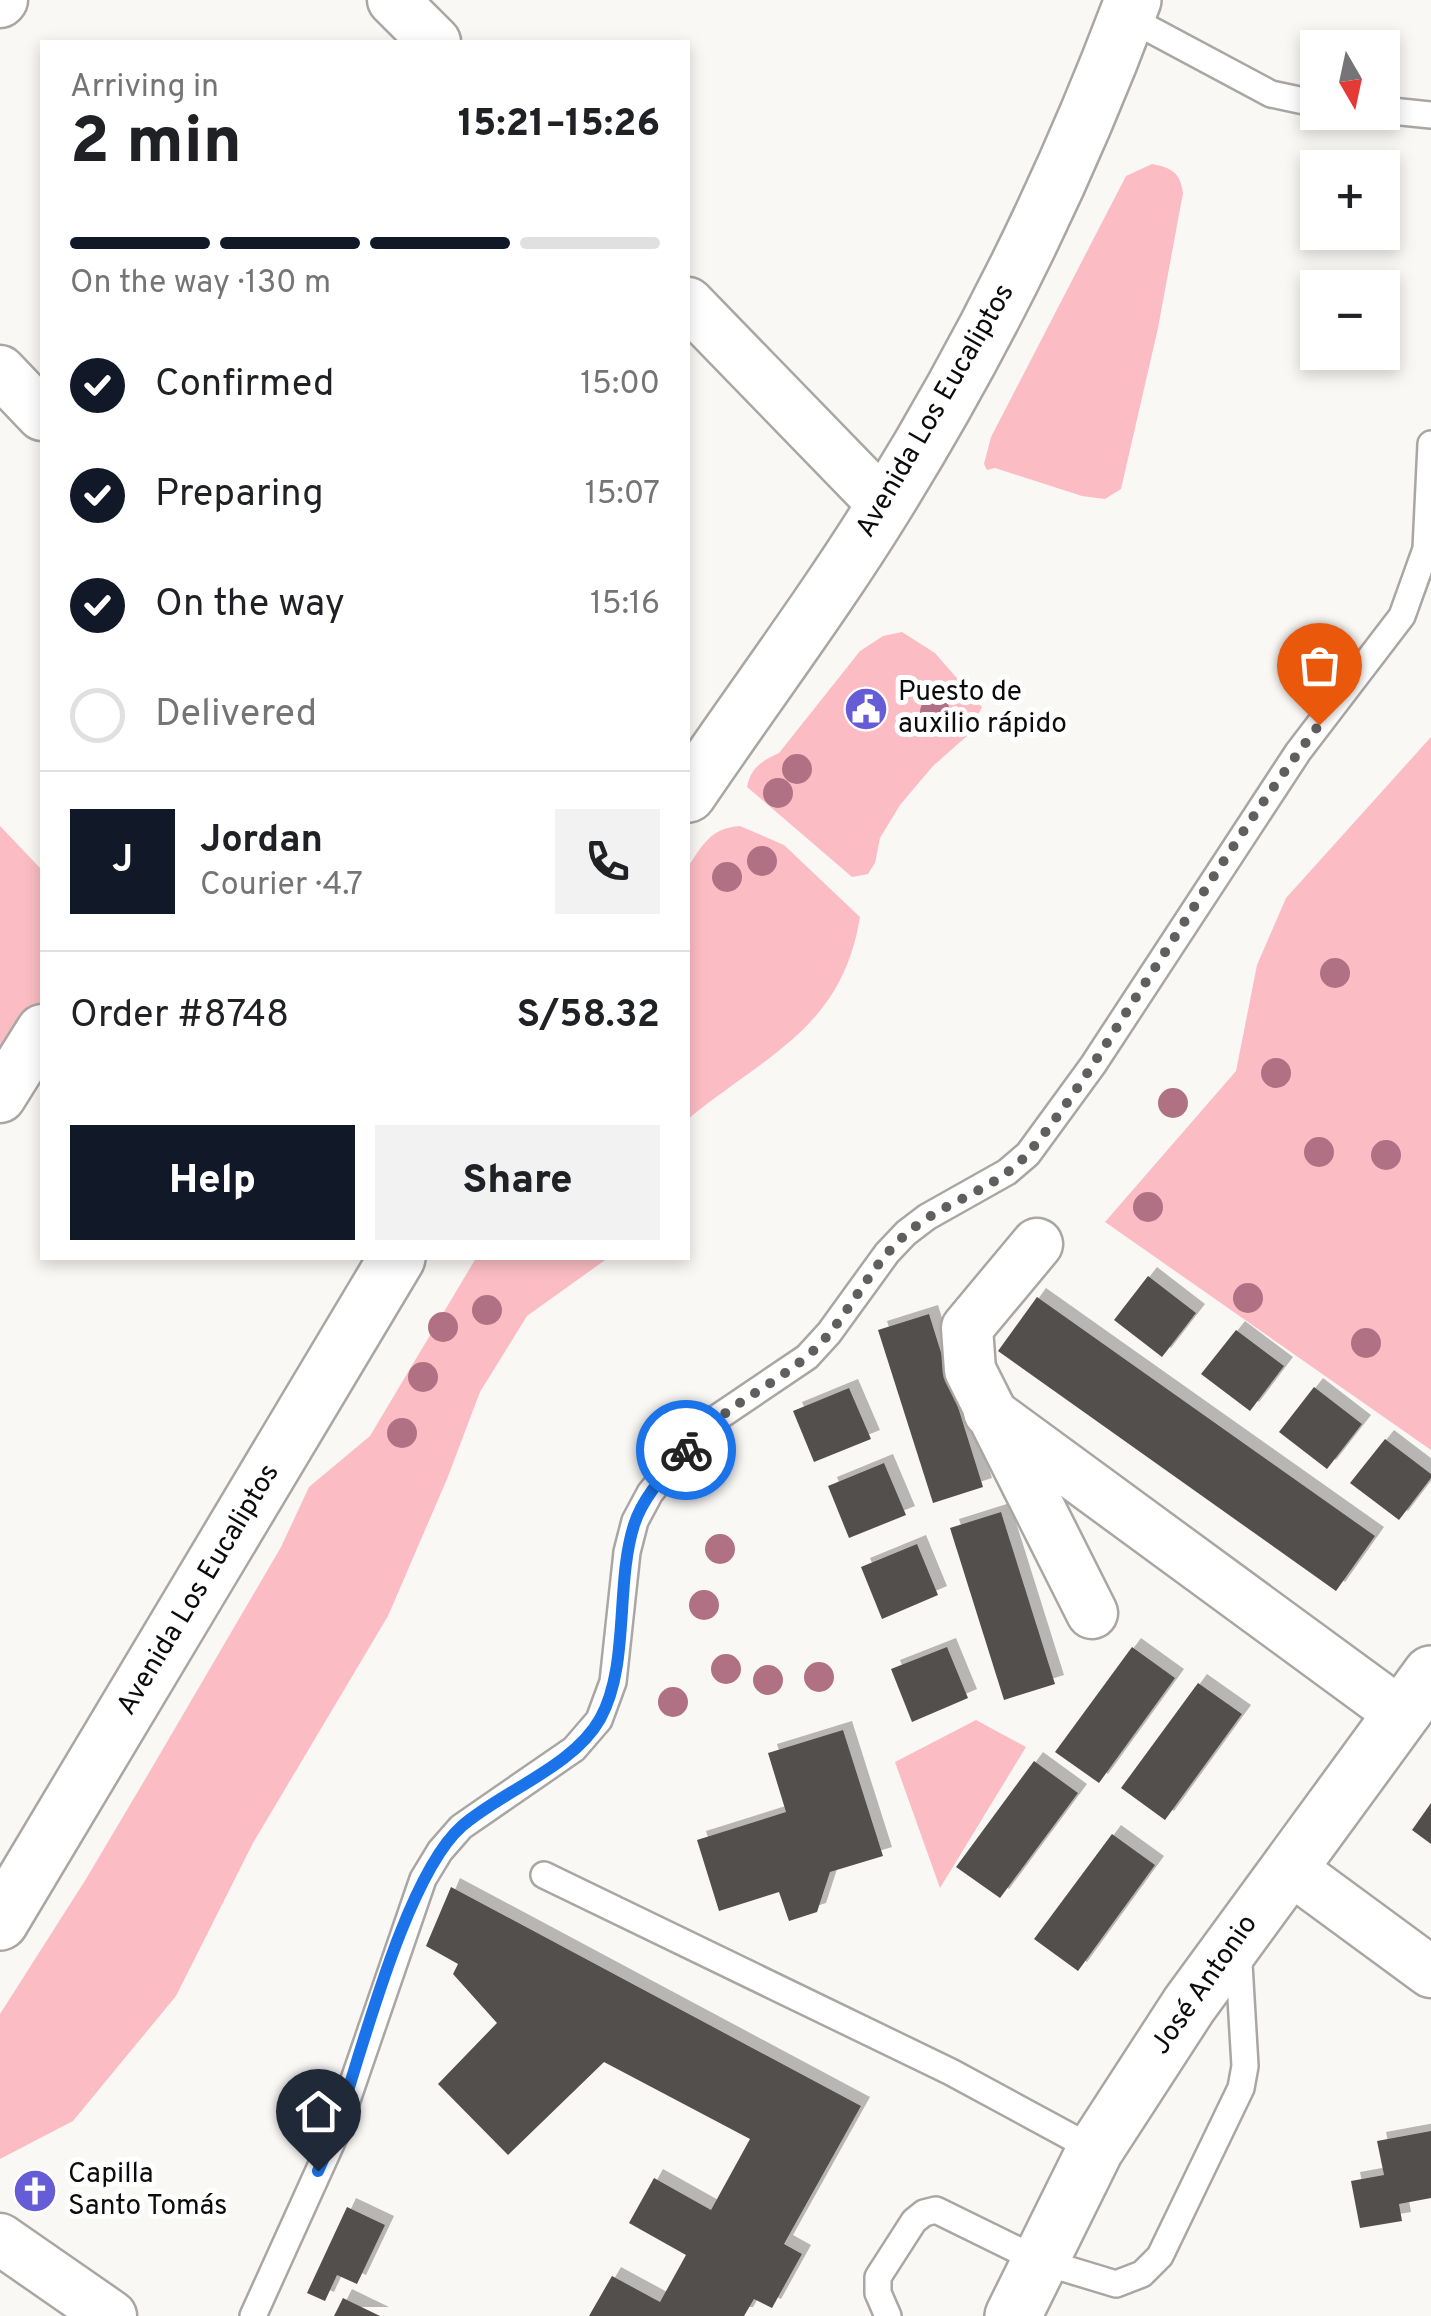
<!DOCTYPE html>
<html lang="en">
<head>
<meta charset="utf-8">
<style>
	:root { --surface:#fff; --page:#f2f2f2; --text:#202124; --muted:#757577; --line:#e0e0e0; --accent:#111827 }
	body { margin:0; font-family:Overpass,sans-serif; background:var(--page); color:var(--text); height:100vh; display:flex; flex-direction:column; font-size:38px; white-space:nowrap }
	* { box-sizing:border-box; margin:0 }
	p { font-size:32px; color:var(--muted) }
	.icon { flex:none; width:55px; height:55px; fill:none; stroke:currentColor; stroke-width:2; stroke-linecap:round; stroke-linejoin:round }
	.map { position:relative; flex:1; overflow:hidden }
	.side { position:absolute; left:40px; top:40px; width:650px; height:1220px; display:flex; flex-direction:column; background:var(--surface); border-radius:0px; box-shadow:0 5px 15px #0003 }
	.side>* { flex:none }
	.needle { width:65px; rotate:171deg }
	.buttons { position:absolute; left:1300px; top:30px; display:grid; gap:20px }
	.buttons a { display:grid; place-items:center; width:100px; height:100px; border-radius:0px; background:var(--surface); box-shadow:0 5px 15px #0003; font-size:50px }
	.pin { position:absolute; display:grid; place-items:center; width:85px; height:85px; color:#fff; margin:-102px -42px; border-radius:50% 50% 50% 0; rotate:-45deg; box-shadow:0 0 10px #0007 }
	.pin .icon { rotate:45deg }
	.courier { position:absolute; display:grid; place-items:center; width:100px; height:100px; margin:-50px; border:8px solid #1a73e8; border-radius:50%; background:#fff; color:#222; box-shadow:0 2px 12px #0007 }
	.overview em { font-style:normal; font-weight:800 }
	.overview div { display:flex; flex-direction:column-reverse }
	.overview { display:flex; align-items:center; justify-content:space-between; height:170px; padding:0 30px }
	h1 { font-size:65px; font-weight:800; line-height:75px }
	.bar { display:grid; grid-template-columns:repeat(4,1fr); gap:15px 10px; align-content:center; height:120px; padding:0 30px }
	.bar i { height:12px; border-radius:8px; background:var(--line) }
	.bar .on { background:var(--accent) }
	.bar p { grid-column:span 4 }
	.line { display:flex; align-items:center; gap:25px; padding:0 30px; border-top:2px solid var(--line) }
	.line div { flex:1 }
	.round { display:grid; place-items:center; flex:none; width:105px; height:105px; border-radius:0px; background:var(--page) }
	ol { padding:0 30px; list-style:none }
	li { display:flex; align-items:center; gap:30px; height:110px }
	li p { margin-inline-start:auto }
	li .icon { padding:10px; border-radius:50%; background:var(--accent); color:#fff; stroke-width:4 }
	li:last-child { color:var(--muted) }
	li i { width:55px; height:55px; border:5px solid var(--line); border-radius:50% }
	.cta { display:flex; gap:20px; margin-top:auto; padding:20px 30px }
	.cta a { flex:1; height:115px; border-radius:0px; background:var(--accent); color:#fff; font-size:40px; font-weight:800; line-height:115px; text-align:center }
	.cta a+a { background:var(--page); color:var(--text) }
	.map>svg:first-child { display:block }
	.green { fill:#fbbdc3 }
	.building { fill:#524f4e; filter:url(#shadow) }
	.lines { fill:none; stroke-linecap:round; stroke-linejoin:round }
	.service-casing { stroke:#a9a6a4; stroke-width:30 }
	.minor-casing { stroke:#a9a6a4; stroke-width:55 }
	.tertiary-casing { stroke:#a9a6a4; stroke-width:60 }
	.service { stroke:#fff; stroke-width:25 }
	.minor { stroke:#fff; stroke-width:50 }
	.tertiary { stroke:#fff; stroke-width:55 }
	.tree { fill:#b07184 }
	.done { stroke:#5f5f5d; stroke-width:10; stroke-dasharray:0 18 }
	.route { stroke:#1a73e8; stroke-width:12 }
	.labels { text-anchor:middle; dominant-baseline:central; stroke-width:10; stroke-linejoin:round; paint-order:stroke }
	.street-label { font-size:28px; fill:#0c0c0b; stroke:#fff }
	.poi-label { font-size:28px; fill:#0c0c0b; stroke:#fff; text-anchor:start }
</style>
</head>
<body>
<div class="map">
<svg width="1431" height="2316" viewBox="0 0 1431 2316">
	<defs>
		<filter id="shadow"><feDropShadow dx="9" dy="-9" stdDeviation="0" flood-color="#0004"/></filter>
	</defs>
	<rect width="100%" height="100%" fill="#faf8f5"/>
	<g class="green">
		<path d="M1152 164C1172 168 1180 172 1183 193L1158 328 1121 489 1105 499 1082 496 995 468 987 470 984 464 991 437 1126 176Z"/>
		<path d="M902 632 935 653 982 707 967 736 933 766 900 805 880 838 875 863 868 874 852 877 747 787C751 767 762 761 779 753L860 651 883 636Z"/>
		<path d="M1431 737V1450L1105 1222 1236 1071 1257 965 1286 898Z"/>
		<path d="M0 826 42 870V1000L0 1069Z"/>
		<path d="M740 826 784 845 860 917C842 1029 765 1055 688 1119V867C703 844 711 828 740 826Z"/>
		<path d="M476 1258H608L527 1316 480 1392 447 1479 388 1616 253 1843 176 1996 73 2121 0 2159V2014L86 1879 150 1771 281 1547 309 1487 370 1436Z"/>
		<path d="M976 1720 1026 1747 940 1888 895 1762Z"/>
	</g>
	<g class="building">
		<path d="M1148 1276 1196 1313 1162 1357 1114 1320Z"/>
		<path d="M1037 1297 1375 1536 1336 1591 998 1351Z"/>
		<path d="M929 1314 983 1487 933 1503 878 1330Z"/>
		<path d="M1236 1330 1284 1366 1250 1411 1201 1374Z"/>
		<path d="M1314 1387 1362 1424 1327 1469 1279 1432Z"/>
		<path d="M849 1388 871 1439 814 1462 793 1411Z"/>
		<path d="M1385 1439 1431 1474V1478L1399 1520 1350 1483Z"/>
		<path d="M884 1463 906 1515 849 1538 828 1486Z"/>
		<path d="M1001 1512 1055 1684 1004 1700 950 1528Z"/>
		<path d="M917 1544 938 1595 882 1619 861 1567Z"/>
		<path d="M947 1647 968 1698 912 1722 891 1669Z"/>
		<path d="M1132 1647 1175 1678 1099 1783 1055 1752Z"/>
		<path d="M1198 1683 1242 1714 1165 1820 1121 1788Z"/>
		<path d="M843 1730 883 1856 830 1872 817 1912 789 1921 779 1892 719 1911 697 1840 786 1812 768 1753Z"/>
		<path d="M1034 1761 1078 1793 1000 1898 956 1867Z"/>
		<path d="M1431 1803V1844L1412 1830Z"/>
		<path d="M1112 1834 1155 1865 1078 1971 1034 1939Z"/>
		<path d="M451 1887 861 2106 784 2244 802 2254 772 2308 754 2299 744 2316H589L612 2276 660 2302 686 2255 629 2223 654 2178 711 2210 750 2139 604 2062 508 2155 438 2084 497 2023 453 1974 458 1964 426 1946Z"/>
		<path d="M1431 2131V2198L1399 2204 1402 2221 1360 2228 1351 2181 1384 2175 1377 2141Z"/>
		<path d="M347 2207 385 2225 357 2284 337 2275 325 2301 307 2293Z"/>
		<path d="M343 2298 349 2301 380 2316H334Z"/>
	</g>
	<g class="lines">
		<g class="service-casing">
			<g id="service">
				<path d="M1127 17 1271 94 1318 104"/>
				<path d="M1382 110 1431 115"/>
				<path d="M544 1875 951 2072 1095 2150"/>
				<path d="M253 2316 335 2135 423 1879 440 1851 461 1827 574 1749 599 1720 613 1682 627 1552 635 1521 650 1493 705 1426 807 1357 829 1333 887 1253 906 1233 927 1217 1007 1172 1028 1154 1093 1065 1298 752 1402 616 1426 549 1431 444"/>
				<path d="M888 2316 878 2293V2277L914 2221 924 2213 936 2210 1040 2261 1116 2284 1142 2274 1160 2256 1241 2088 1245 2066 1238 1947"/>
			</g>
		</g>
		<g class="minor-casing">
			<g id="minor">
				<path d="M393 0 435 42"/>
				<path d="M0 2 2 0"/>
				<path d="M688 303 885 506"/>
				<path d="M0 371 42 415"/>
				<path d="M0 1097 42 1030"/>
				<path d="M1037 1244 967 1328 970 1370 1092 1613"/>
				<path d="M989 1412 1401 1714"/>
				<path d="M1288 1867 1431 1972"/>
				<path d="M0 2239 111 2316"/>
			</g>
		</g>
		<g class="tertiary-casing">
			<g id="tertiary">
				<path d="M688 794C753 698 824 604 885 505 985 344 1067 177 1133 0"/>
				<path d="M0 1922 397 1258"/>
				<path d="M1013 2316 1095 2150 1189 2005 1431 1674"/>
			</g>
		</g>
		<use href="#service" class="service"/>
		<use href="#minor" class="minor"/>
		<use href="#tertiary" class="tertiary"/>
	</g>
	<g class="tree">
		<circle cx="935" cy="712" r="15"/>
		<circle cx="797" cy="769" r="15"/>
		<circle cx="778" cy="793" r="15"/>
		<circle cx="762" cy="861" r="15"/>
		<circle cx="727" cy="877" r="15"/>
		<circle cx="1335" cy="973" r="15"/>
		<circle cx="1276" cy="1073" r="15"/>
		<circle cx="1173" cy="1103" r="15"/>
		<circle cx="1319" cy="1152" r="15"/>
		<circle cx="1386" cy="1155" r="15"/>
		<circle cx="1148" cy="1207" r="15"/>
		<circle cx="1248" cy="1298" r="15"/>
		<circle cx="487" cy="1310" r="15"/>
		<circle cx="443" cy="1327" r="15"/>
		<circle cx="1366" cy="1343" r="15"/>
		<circle cx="423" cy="1377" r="15"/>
		<circle cx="402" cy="1433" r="15"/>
		<circle cx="720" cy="1549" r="15"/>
		<circle cx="704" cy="1605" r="15"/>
		<circle cx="726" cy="1669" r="15"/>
		<circle cx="819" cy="1677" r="15"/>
		<circle cx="768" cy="1680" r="15"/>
		<circle cx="673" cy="1702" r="15"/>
	</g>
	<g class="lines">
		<path class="done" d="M686 1450C720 1408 765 1391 805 1358 848 1323 867 1265 911 1230 947 1200 999 1189 1030 1151 1067 1107 1098 1057 1129 1008 1191 913 1250 815 1319 725"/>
		<path class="route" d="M318 2171 334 2135C360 2058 405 1876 462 1826 502 1791 573 1767 600 1719 630 1665 615 1585 634 1525 643 1496 667 1472 686 1450"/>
	</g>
	<defs>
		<g id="civic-disc" transform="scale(2.25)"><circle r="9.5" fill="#665dd6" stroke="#fff"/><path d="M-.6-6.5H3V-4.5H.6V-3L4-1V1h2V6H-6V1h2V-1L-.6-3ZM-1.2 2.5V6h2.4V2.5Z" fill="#fff"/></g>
		<g id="church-disc" transform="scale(2.25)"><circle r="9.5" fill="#665dd6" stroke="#fff"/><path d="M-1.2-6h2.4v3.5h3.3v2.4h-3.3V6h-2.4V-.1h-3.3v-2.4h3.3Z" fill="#fff"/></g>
	</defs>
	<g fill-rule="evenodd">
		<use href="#civic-disc" x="866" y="709"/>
		<use href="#church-disc" x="35" y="2191"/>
	</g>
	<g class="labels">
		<g class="street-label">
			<text transform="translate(936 411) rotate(-60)">Avenida Los Eucaliptos</text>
			<text transform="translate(199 1590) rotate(-59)">Avenida Los Eucaliptos</text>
			<text transform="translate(1205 1985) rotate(-55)">José Antonio</text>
		</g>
		<g class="poi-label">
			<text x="898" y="693">Puesto de<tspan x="898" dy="32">auxilio rápido</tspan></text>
			<text x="68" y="2175">Capilla<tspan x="68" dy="32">Santo Tomás</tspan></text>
		</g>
	</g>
</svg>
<div class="buttons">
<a><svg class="needle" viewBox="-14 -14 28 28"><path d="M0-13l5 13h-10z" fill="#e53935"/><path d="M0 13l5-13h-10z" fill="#757577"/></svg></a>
<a>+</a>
<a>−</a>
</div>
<div class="pin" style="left:1319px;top:725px;background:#ea580c"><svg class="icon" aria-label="bag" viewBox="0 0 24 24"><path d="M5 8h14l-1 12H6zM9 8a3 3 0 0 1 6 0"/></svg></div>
<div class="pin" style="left:318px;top:2171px;background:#1f2937"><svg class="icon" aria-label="home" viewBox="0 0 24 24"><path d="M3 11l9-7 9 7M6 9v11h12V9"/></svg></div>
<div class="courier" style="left:686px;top:1450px"><svg class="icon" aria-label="bike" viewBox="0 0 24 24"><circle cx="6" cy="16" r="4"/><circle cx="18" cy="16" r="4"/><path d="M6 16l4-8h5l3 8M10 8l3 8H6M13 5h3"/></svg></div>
<section class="side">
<div class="overview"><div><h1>2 min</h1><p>Arriving in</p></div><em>15:21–15:26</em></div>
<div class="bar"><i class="on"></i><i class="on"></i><i class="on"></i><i></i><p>On the way · 130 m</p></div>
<ol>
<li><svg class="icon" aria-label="check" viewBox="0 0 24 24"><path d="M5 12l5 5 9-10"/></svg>Confirmed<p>15:00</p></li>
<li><svg class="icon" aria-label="check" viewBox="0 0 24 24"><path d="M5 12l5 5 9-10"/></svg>Preparing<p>15:07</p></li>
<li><svg class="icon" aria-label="check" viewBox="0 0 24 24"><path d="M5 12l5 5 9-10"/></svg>On the way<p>15:16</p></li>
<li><i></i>Delivered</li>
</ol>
<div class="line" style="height:180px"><b class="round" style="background:var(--accent);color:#fff">J</b><div><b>Jordan</b><p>Courier · 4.7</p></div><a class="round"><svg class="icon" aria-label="phone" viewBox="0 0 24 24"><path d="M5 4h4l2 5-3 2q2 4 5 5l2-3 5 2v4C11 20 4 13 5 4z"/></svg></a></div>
<div class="line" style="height:130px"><div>Order #8748</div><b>S/58.32</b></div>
<div class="cta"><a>Help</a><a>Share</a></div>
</section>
</div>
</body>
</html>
